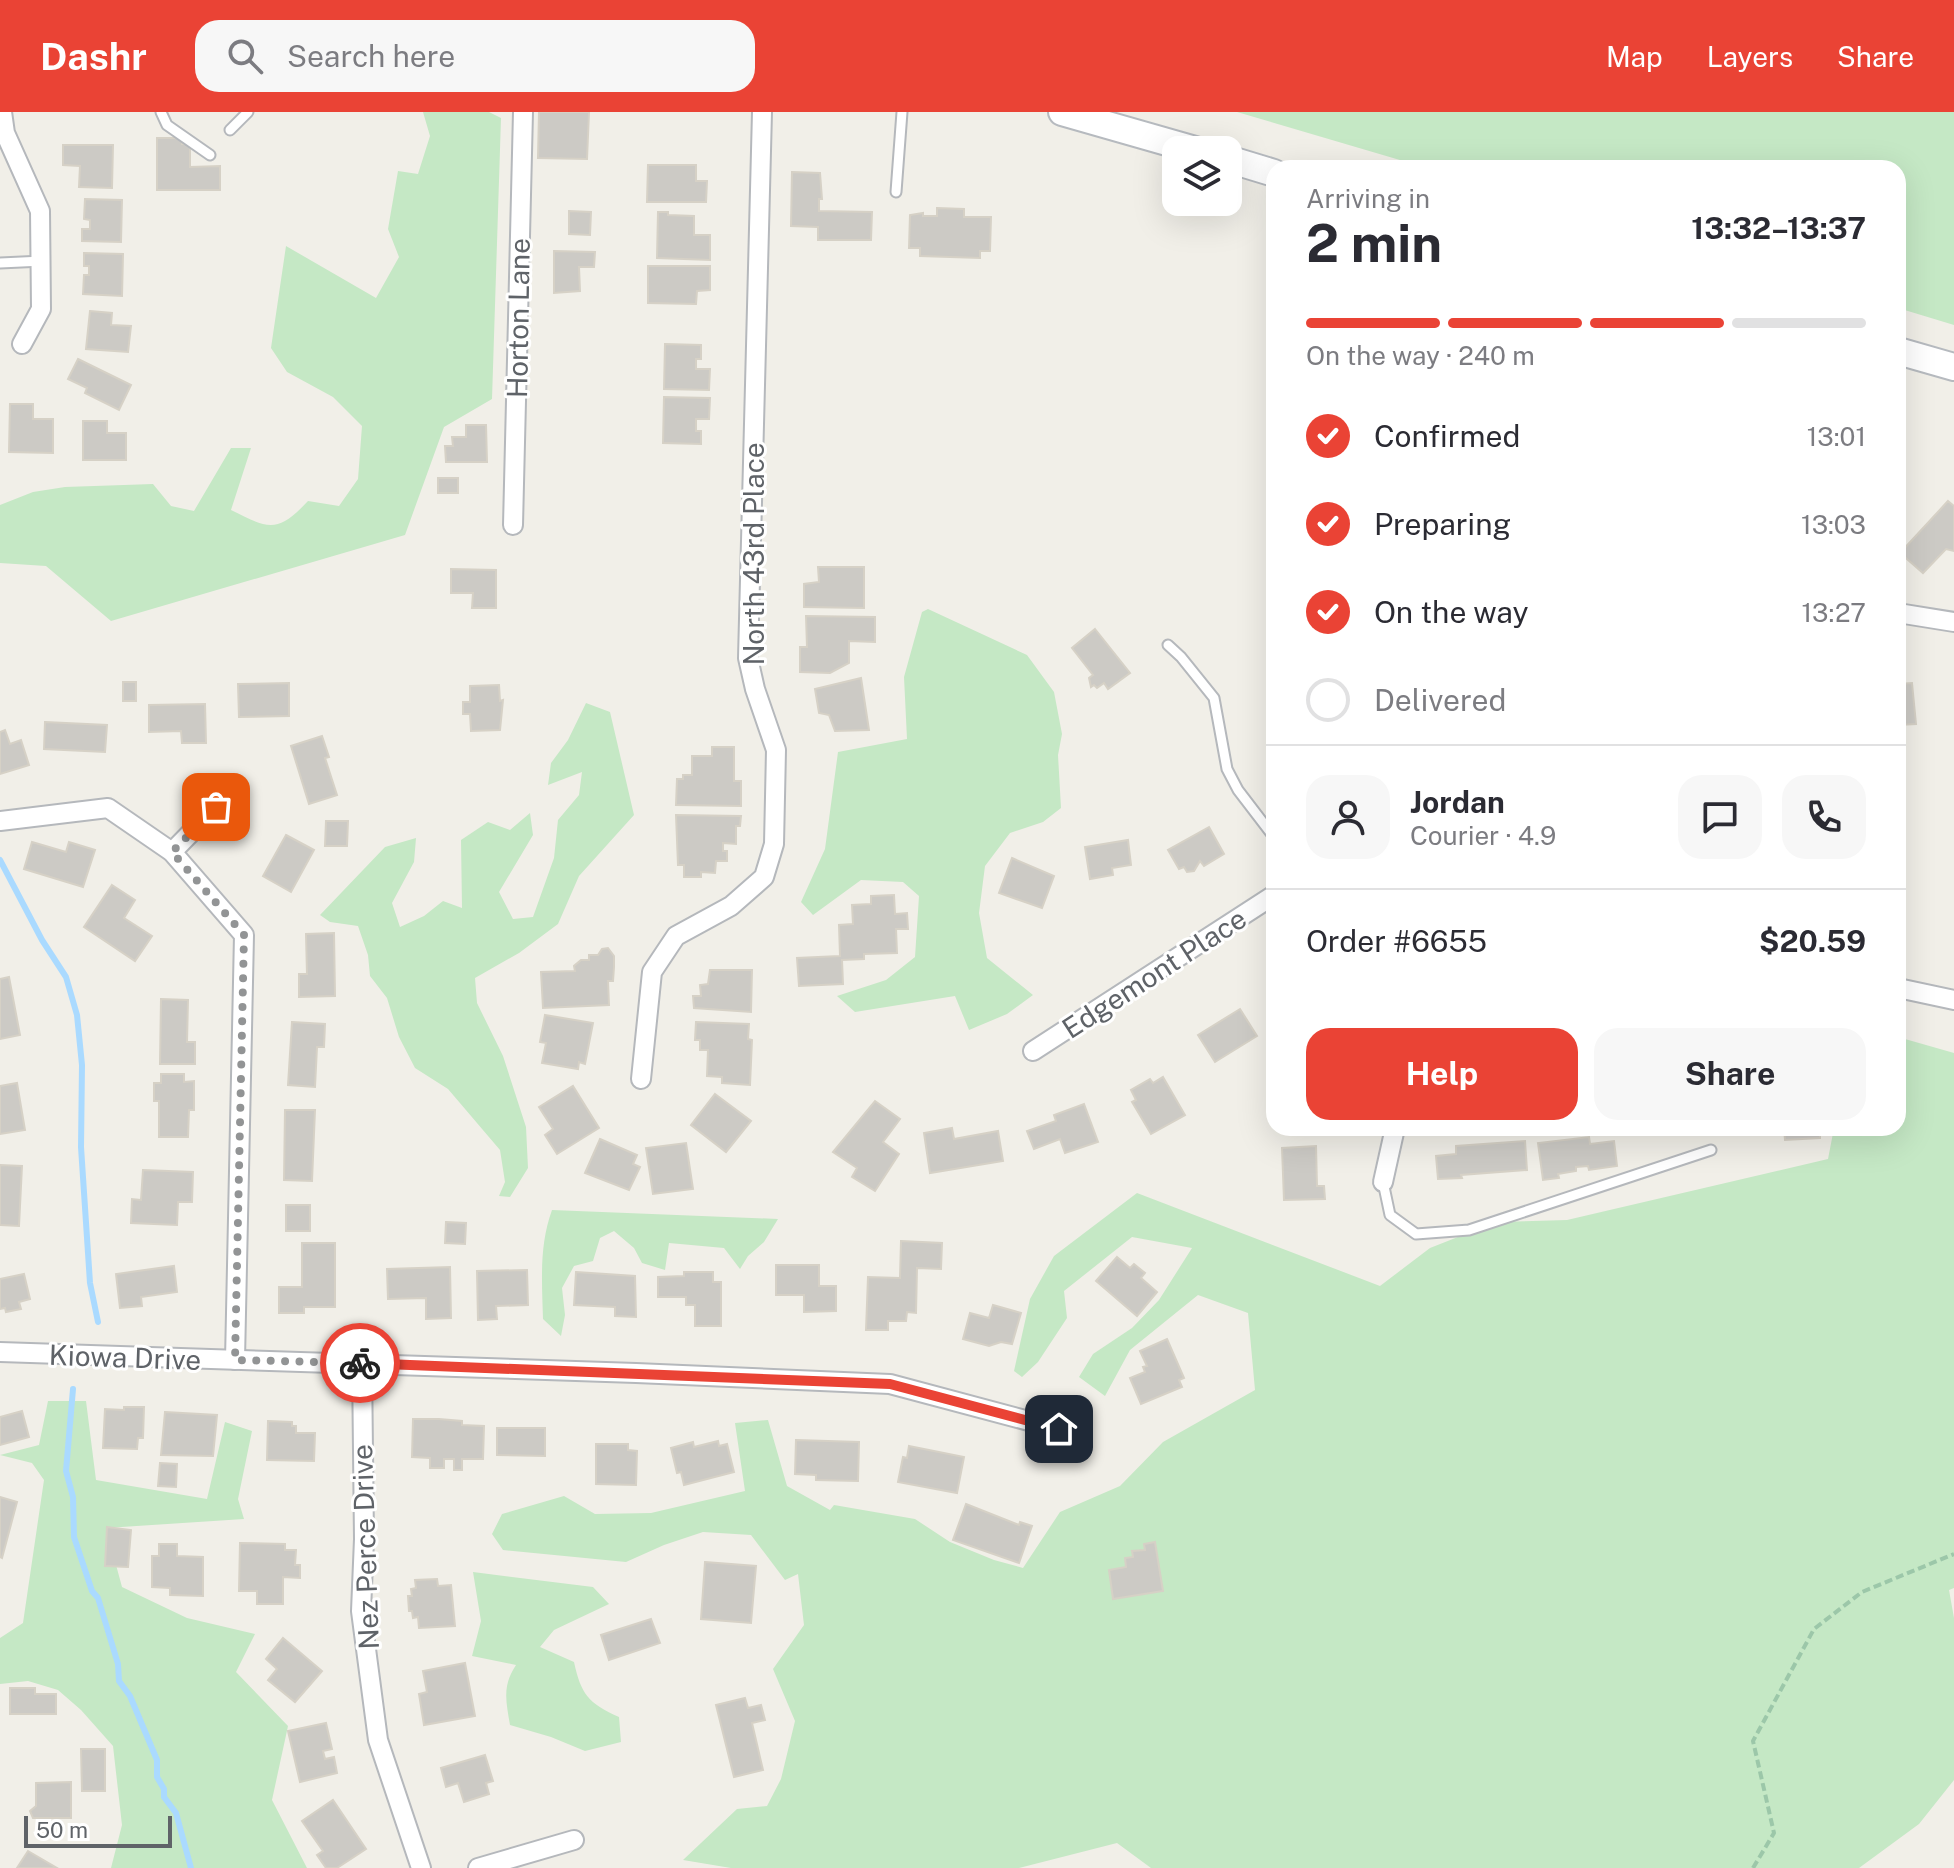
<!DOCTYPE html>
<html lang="en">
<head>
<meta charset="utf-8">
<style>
	:root { --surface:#fff; --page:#f7f7f7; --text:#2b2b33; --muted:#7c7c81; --line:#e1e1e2; --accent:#ea4335 }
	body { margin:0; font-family:"Public Sans",sans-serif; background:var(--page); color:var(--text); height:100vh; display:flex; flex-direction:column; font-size:30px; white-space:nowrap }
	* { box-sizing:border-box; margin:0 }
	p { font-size:26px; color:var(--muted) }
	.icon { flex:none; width:44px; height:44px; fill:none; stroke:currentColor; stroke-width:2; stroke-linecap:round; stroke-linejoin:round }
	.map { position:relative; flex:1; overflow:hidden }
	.sheet { position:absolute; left:1266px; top:48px; width:640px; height:976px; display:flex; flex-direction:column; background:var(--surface); border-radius:24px; box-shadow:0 8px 32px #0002 }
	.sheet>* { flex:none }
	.buttons { position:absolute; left:1162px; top:24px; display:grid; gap:16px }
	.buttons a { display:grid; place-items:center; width:80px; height:80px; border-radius:16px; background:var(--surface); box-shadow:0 8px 32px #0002; font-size:40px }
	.scale { position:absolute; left:24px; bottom:20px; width:148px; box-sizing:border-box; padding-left:8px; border:4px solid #5f6368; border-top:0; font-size:22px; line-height:28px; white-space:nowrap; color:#5f6368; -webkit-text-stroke:6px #fff; paint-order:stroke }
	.pin { position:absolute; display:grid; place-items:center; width:68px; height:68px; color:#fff; margin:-34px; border-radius:16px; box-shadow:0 4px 12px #0006 }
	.courier { position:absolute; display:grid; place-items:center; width:80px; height:80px; margin:-40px; border:6px solid #ea4335; border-radius:50%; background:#fff; color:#222; box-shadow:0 2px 10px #0007 }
	.head em { font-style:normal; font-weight:700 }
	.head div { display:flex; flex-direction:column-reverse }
	.head { display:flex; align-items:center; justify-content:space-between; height:136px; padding:0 40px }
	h1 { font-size:52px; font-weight:700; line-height:60px }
	.bar { display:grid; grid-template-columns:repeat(4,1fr); gap:12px 8px; align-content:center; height:96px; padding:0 40px }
	.bar i { height:10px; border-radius:6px; background:var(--line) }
	.bar .active { background:var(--accent) }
	.bar p { grid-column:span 4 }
	.line { display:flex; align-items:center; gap:20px; padding:0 40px; border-top:2px solid var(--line) }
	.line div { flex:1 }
	.round { display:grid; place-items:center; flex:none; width:84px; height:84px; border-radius:24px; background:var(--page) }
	ol { padding:0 40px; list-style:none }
	li { display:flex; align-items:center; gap:24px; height:88px }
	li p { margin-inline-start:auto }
	li .icon { padding:8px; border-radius:50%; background:var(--accent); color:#fff; stroke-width:4 }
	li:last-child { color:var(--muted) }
	li i { width:44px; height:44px; border:4px solid var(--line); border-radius:50% }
	.cta { display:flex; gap:16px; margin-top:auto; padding:16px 40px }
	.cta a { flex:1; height:92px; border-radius:24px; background:var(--accent); color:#fff; font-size:32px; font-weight:700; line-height:92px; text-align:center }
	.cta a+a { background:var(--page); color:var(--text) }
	header { display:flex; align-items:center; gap:48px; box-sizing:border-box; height:112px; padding:0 40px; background:var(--accent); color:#fff }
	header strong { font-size:38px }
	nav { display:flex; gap:44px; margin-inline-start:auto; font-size:28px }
	.search { width:560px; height:72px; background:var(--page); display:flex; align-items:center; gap:20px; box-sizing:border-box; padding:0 28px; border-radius:24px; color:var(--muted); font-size:30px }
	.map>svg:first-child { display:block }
	.green { fill:#c5e8c5 }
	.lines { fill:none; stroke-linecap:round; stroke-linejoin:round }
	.stream { stroke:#aadaff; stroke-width:6 }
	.building { fill:#cccac5; stroke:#d6d1c6; stroke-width:2 }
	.service-casing { stroke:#b5b8bc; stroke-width:13 }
	.minor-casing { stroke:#b5b8bc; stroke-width:22 }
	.secondary-casing { stroke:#b6babf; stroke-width:30 }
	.path { stroke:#9cc7a9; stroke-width:4; stroke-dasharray:8 4; stroke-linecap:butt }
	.service { stroke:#fff; stroke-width:9 }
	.minor { stroke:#fff; stroke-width:18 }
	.secondary { stroke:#fff; stroke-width:26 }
	.done { stroke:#929495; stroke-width:8; stroke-dasharray:0 14.4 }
	.route { stroke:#ea4335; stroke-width:10 }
	.labels { text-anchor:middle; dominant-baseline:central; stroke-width:6; stroke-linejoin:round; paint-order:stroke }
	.street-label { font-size:28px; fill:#5f6368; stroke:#fff }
</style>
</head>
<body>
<header>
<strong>Dashr</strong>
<div class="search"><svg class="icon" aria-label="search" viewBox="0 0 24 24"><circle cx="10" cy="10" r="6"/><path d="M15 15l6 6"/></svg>Search here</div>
<nav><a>Map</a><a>Layers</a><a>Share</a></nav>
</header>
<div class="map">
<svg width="1954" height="1756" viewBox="0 0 1954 1756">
	<rect width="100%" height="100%" fill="#f1efe8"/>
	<g class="green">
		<path d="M423 0H489L501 6 492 287 444 315 405 423 111 509 46 454 0 451V393L33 380 65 375 153 372 171 394 194 399 231 336H251L231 398C269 417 277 422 308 389L339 394 358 367 362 314 333 285 287 260 271 236 286 134 376 186 399 145 388 117 398 59 418 62 430 24Z"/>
		<path d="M1237 0H1954V213L1898 196V56H1427Z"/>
		<path d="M928 497 1027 543 1054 580 1062 622 1058 643 1061 696 1043 710 1010 721 985 754 979 801 987 846 1033 883 1007 902 969 918 955 884 855 900 837 884 886 868 915 845 919 784 903 770 861 768 813 803 801 790 825 737 838 640 907 627 904 565 922 500Z"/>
		<path d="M586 591 610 600 634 703 579 764 558 812 519 841 475 866 477 891 503 944 526 1015 528 1056 510 1085 499 1084 505 1070 500 1038 448 977 415 956 399 925 387 886 370 864 368 843 358 814 330 810 320 803 385 735 416 726 414 750 392 791 400 815 424 804 443 789 462 796 461 728 488 710 510 718 530 701 533 723 499 780 513 807 533 805 554 746 558 708 579 683 582 660 548 673 551 651 568 628Z"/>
		<path d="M1898 925 1954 941V1476L1949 1478 1954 1506V1668L1919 1712 1859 1756H1151L1117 1731 1019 1756H731L683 1748 737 1697 767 1694 781 1667 795 1609 773 1557 804 1513 798 1462 785 1468 751 1423 703 1420 664 1433 626 1450 503 1438 492 1422 502 1402 564 1384 595 1402 651 1401 745 1379 735 1311 768 1308 787 1374 830 1398 834 1393 915 1407 950 1430 994 1448 1023 1456 1060 1400 1120 1374 1163 1330 1255 1278 1248 1201 1198 1183 1130 1238 1105 1284 1079 1265 1093 1242 1132 1216 1159 1188 1192 1136 1132 1125 1064 1179 1067 1206 1038 1250 1022 1265 1014 1259 1030 1187 1054 1144 1137 1081 1380 1174 1430 1136 1496 1110 1567 1108 1828 1047 1834 1016H1898Z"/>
		<path d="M552 1098 778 1107 764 1130 748 1144 740 1157 724 1136 669 1131 665 1158 642 1151 634 1136 614 1119 600 1126 593 1149 574 1154 562 1176 565 1203 561 1224 543 1207C542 1169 539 1134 552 1098Z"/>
		<path d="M48 1289H86L96 1368 207 1387 225 1310 252 1319 238 1387 244 1407 106 1416 122 1475 187 1506 255 1522 236 1560 288 1614 272 1688 307 1756H111L122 1713 113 1634 81 1598 58 1578 28 1569 0 1572V1526L23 1511 44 1368 32 1351 0 1343 39 1333Z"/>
		<path d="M473 1460 593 1475 609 1492 554 1518 540 1535 574 1550C581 1582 588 1591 619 1605L621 1630 585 1639 551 1625 510 1613C506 1589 502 1574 516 1553L472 1544 481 1509Z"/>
	</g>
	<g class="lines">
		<g class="stream">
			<path d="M0 748 42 828 66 865 77 903 82 953 81 1035 90 1171 98 1210"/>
			<path d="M73 1277 66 1359 73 1385 74 1425 92 1479 98 1486 118 1552 119 1569 130 1584 157 1648V1665L164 1677V1685L176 1701 191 1756"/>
		</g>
	</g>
	<g class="building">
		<path d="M539 0H589L587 47 538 46Z"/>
		<path d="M157 26H182V32H190V55L220 54V78H157Z"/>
		<path d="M63 33H113L112 76 79 75 80 54 63 53Z"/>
		<path d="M648 53H696V69H707L706 90H647Z"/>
		<path d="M792 60 820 61 822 87H819V99L872 100 871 128H818V115L791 114Z"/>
		<path d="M85 87 122 88 121 130 82 129V117H90V108L84 107Z"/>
		<path d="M937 96 964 97V105H991L990 139H980V146L920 144V136H909L910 103 923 101V104H937Z"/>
		<path d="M569 99 591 100 590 123 569 122Z"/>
		<path d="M658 100H668V103L694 104V123H710V148L657 146Z"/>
		<path d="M554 139 595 140 594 155H579L580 179 554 181Z"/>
		<path d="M84 141 123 142 122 184 83 182 84 163H89V154H84Z"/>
		<path d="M648 154H710V178L697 179 696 192 648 191Z"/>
		<path d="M90 199 112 201 111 213 131 214 128 240 86 237Z"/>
		<path d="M665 232 701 233V247H696V257H710L709 278 664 277Z"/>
		<path d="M78 247 131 273 119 298 85 281 87 276 68 267Z"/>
		<path d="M664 285 710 286 709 307H696V319H701V332L663 331Z"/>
		<path d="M10 292H33V307H53V341L9 340Z"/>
		<path d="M83 309H107V321H126V348H83Z"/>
		<path d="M466 313H486L487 350H446L445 334H453L452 325H466Z"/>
		<rect x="438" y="366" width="20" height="15"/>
		<path d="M1948 389 1954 394V439L1946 437 1923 461 1900 441Z"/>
		<path d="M818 455H864V496L804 495V472L819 470Z"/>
		<path d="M451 457 496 458V496H472L473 481H451Z"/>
		<path d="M806 504 875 505V530L849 529V551L830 561 800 560V535H807Z"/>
		<path d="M1095 517 1130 561 1108 577 1104 571 1097 576 1094 573 1091 575 1089 566 1093 563 1072 536Z"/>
		<path d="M861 566 869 618 835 619 829 603 819 601 815 577Z"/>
		<rect x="123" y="570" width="13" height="19"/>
		<path d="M289 571V604L239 605 238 572Z"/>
		<path d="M1912 571 1916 612 1898 613V572Z"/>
		<path d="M499 573 500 589 503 588 500 618 471 619 470 602H463V590H470V574Z"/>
		<path d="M205 592 206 631H182L181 619 149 620V593Z"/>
		<path d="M45 610 107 613 105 640 44 637Z"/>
		<path d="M5 618 10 632 21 628 29 653 0 662V620Z"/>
		<path d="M322 624 329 645 325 646 337 683 309 692 291 634Z"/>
		<path d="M712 635H734V669H741V694L676 693 677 667H683V663H692V644H712Z"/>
		<path d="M676 703 741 704 740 714H736V732L723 731V739H727V749H716L715 761 701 760V765H684V753H678Z"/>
		<path d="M326 709H348L347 734H325Z"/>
		<path d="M1209 715 1224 742 1204 754 1200 749 1194 759 1187 760 1184 755 1179 757 1168 738Z"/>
		<path d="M286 723 314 738 291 780 263 764Z"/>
		<path d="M1128 728 1131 753 1112 756 1113 763 1090 767 1085 735Z"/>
		<path d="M32 730 66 740 69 730 95 738 83 775 24 757Z"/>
		<path d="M1012 746 1054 764 1042 796 999 781Z"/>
		<path d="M112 773 135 788 124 806 152 824 135 849 84 815Z"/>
		<path d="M894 783 895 802 907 801 908 817H896L897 841 864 842V847L842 848 843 872 799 874 797 846 840 844 839 813 853 812 852 793 871 792V784Z"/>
		<path d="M334 821 335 884 299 885V862H307L306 822Z"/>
		<path d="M608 836 614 844V855L613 869H608L609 893 543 896 541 860 575 859 574 854 581 848H589V843H598L602 837Z"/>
		<path d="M710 858H752L751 900 694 896 693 884H701L700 873 708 872Z"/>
		<path d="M9 865 20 923 0 927V867Z"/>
		<path d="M161 887 188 888 187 930H195V952H160Z"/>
		<path d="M1240 897 1257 924 1215 950 1198 923Z"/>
		<path d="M545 903 593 911 585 952 579 950 578 957 542 951 546 931 540 930Z"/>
		<path d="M292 910 325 912 324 935H317L315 975 288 973Z"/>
		<path d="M696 910 749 912 748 927 752 928 750 973 722 971V965L707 964 708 938H700V928H695Z"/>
		<path d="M161 962H184V970L194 969V998H189L188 1025H159V989H154V971H161Z"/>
		<path d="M1163 965 1185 1003 1151 1022 1132 990 1136 988 1131 978 1150 967 1153 971Z"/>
		<path d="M17 971 25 1018 0 1022V974Z"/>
		<path d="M573 974 599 1016 557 1042 545 1023 553 1017 539 995Z"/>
		<path d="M715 982 751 1009 726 1040 691 1013Z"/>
		<path d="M875 989 900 1007 883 1030 899 1042 875 1079 852 1065 857 1056 833 1040Z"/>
		<path d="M1084 992 1098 1030 1065 1041 1060 1027 1034 1037 1027 1019 1056 1009 1054 1003Z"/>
		<path d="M285 998H315L312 1069 284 1068Z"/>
		<path d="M952 1016 954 1027 998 1019 1003 1049 930 1061 924 1021Z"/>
		<path d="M1784 1016H1820V1026L1785 1028Z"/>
		<path d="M1589 1025 1590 1032 1614 1029 1617 1054 1589 1058 1588 1054 1576 1055V1059L1558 1062 1559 1066 1543 1068 1538 1031Z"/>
		<path d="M600 1027 637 1043 633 1052 640 1055 629 1078 585 1061Z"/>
		<path d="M1525 1029 1527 1058 1461 1063 1462 1066 1438 1067 1436 1044 1456 1042V1034Z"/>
		<path d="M686 1031 693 1077 653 1082 646 1036Z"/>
		<path d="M1316 1034 1317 1074H1324L1325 1087 1284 1088 1282 1036Z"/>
		<path d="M0 1053 22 1054 19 1114 0 1113Z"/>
		<path d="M143 1058 193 1060 192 1090H178L177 1113 131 1111 132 1087 141 1088Z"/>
		<rect x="286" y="1093" width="24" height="26"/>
		<path d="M446 1110 466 1111 465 1132 445 1131Z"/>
		<path d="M901 1129 942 1131 941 1157 917 1156 916 1201 907 1200 906 1209H888V1218H866L868 1165 900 1166Z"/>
		<path d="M302 1131H335V1195H304V1201H279V1175H302Z"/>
		<path d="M1117 1145 1130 1156 1134 1152 1145 1161 1141 1166 1157 1180 1137 1204 1096 1169Z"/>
		<path d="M776 1153H819V1174H836V1199L804 1200V1183H776Z"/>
		<path d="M174 1154 177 1180 141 1185 142 1194 120 1196 116 1162Z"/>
		<path d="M450 1155 451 1206 426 1207V1186L388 1187 387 1157Z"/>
		<path d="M527 1158 528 1193 496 1194 497 1207 478 1208 477 1159Z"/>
		<path d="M576 1160 635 1164 636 1205 615 1204V1195L574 1193Z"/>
		<path d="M684 1160H713V1170H721V1214H695V1193H686V1185H658V1165L684 1164Z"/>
		<path d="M24 1162 30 1187 19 1190 21 1197 6 1200 5 1196 0 1197V1167Z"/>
		<path d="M993 1193 1021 1201 1012 1232 1001 1230 989 1234 963 1227 970 1201 989 1206Z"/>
		<path d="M1167 1227 1184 1266 1179 1268 1182 1275 1141 1292 1130 1266 1145 1260 1143 1255 1147 1254 1140 1239Z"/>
		<path d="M124 1295H144L143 1326H138L137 1337 103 1336 105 1297 124 1298Z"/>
		<path d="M22 1299 29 1325 0 1333V1305Z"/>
		<path d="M165 1300 217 1303 213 1344 161 1343Z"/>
		<path d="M413 1307H439L462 1309V1313L484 1314 483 1347H462V1358H454V1347H444V1356H430V1346L412 1345Z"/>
		<path d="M268 1309 292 1310V1314H296V1321H315L314 1349 267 1348Z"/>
		<path d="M497 1316H545V1344L497 1343Z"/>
		<path d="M796 1328 859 1330 858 1369 816 1368V1363L795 1362Z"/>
		<path d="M718 1329 719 1334 727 1332 734 1360 684 1373 681 1360 677 1361 671 1336 693 1330 694 1335Z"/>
		<path d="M596 1332H628V1338L637 1339 636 1373 596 1372Z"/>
		<path d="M909 1334 964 1345 957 1381 898 1370 903 1345 907 1346Z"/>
		<path d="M160 1351 177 1352 176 1375 158 1374Z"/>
		<path d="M0 1385 17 1390 2 1446 0 1445Z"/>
		<path d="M966 1392 1019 1413 1020 1410 1032 1414 1019 1451 953 1428Z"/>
		<path d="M107 1415 131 1418 128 1455 105 1454Z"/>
		<path d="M1155 1430 1163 1479 1113 1487 1109 1458 1126 1455 1125 1446 1133 1445 1132 1439 1145 1438 1144 1432Z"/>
		<path d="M240 1431 285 1432V1438H296L295 1453H300V1466L283 1465V1492H257V1479H239Z"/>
		<path d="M159 1432H177V1444L203 1445V1484L170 1483V1476L152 1475V1444H159Z"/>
		<path d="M705 1450 756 1454 751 1511 701 1507Z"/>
		<path d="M437 1467 438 1474 451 1473 455 1514 419 1516 418 1505 413 1506 412 1499H409L408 1484H412L411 1477 416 1476 415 1468Z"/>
		<path d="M651 1507 660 1531 609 1548 601 1523Z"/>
		<path d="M283 1526 322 1559 295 1590 268 1568 277 1557 266 1547Z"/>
		<path d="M465 1551 475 1604 424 1613 419 1582 427 1580 423 1559Z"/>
		<path d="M10 1576H35V1582H56V1602H10Z"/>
		<path d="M745 1586 748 1596 761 1593 765 1608 752 1611 763 1658 734 1665 716 1593Z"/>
		<path d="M326 1611 332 1637 323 1639 325 1647 334 1645 337 1661 300 1670 288 1619Z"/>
		<path d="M81 1637H105V1679H82Z"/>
		<path d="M485 1643 493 1669 486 1671 489 1682 464 1690 458 1671 446 1675 441 1656Z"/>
		<path d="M71 1670V1706H33L30 1699 36 1694V1671Z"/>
		<path d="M333 1688 366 1737 337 1756H326L317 1743 323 1739 302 1709Z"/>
		<path d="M28 1739 57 1756H17Z"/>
	</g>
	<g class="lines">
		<g class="service-casing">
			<g id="service">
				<path d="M161 0 167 13 210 43"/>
				<path d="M230 18 248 0"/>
				<path d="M896 80 902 0"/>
				<path d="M0 151 43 149"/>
				<path d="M1168 533 1181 545 1214 586 1227 657 1238 678 1274 725"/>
				<path d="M1383 1070 1390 1103 1416 1122 1469 1118 1711 1038"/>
			</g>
		</g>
		<g class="minor-casing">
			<g id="minor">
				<path d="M2 0 5 21 40 99 41 197 22 232"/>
				<path d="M513 413 523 0"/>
				<path d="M1898 501 1954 510"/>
				<path d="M0 709 108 696 172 740 244 823 235 1248"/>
				<path d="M172 740 216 695"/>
				<path d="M1898 876 1954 888"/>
				<path d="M1033 939 1274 783"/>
				<path d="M641 967 652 860 676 824 731 794 764 765 774 732 776 638 755 577 748 546 762 0"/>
				<path d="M1383 1070 1395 1016"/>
				<path d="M0 1240 636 1261 890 1272 1059 1317"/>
				<path d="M362 1251 364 1427 361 1499 378 1628 421 1756"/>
				<path d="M478 1756 574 1728"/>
			</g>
		</g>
		<g class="secondary-casing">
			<g id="secondary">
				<path d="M1062 0 1195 38"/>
				<path d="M1228 47 1274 61"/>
				<path d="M1898 239 1954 255"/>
			</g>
		</g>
		<path class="path" d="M1753 1756 1774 1721 1753 1629 1814 1517 1862 1480 1954 1442"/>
		<use href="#service" class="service"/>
		<use href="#minor" class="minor"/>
		<use href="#secondary" class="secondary"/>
	</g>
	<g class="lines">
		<path class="done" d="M216 695 172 740 244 823 235 1248 360 1251"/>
		<path class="route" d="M360 1251 890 1272 1059 1317"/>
	</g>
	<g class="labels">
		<g class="street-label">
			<text transform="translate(518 206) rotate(-89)">Horton Lane</text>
			<text transform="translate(753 442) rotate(-90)">North 43rd Place</text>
			<text transform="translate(1154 861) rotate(-33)">Edgemont Place</text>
			<text transform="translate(125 1245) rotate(2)">Kiowa Drive</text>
			<text transform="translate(365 1435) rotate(-92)">Nez Perce Drive</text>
		</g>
	</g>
</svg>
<div class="buttons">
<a><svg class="icon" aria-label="layers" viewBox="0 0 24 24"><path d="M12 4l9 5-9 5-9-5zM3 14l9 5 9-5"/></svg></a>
</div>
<div class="scale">50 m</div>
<div class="pin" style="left:216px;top:695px;background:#ea580c"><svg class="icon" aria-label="bag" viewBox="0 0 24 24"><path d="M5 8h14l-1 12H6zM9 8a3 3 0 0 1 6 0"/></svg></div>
<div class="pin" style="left:1059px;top:1317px;background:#1f2937"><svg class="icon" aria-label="home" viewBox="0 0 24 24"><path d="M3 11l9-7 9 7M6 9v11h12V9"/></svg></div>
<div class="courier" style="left:360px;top:1251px"><svg class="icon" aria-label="bike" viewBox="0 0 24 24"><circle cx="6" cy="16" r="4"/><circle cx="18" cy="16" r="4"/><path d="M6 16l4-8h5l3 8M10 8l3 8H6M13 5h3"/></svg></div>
<section class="sheet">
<div class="head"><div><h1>2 min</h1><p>Arriving in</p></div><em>13:32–13:37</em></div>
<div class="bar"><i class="active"></i><i class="active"></i><i class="active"></i><i></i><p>On the way · 240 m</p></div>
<ol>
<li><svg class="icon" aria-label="check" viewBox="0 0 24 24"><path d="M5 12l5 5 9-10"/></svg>Confirmed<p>13:01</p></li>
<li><svg class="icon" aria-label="check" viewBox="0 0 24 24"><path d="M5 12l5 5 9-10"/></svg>Preparing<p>13:03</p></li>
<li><svg class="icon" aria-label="check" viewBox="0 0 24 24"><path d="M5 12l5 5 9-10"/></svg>On the way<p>13:27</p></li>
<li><i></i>Delivered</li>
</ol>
<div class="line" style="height:144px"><a class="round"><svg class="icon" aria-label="person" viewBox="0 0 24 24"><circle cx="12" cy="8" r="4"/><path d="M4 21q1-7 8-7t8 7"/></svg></a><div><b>Jordan</b><p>Courier · 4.9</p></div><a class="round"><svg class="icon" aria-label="chat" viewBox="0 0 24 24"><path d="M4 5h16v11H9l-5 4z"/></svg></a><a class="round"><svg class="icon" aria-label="phone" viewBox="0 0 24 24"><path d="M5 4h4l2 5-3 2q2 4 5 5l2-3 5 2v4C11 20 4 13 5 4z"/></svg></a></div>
<div class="line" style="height:104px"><div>Order #6655</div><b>$20.59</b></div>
<div class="cta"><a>Help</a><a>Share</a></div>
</section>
</div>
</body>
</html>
